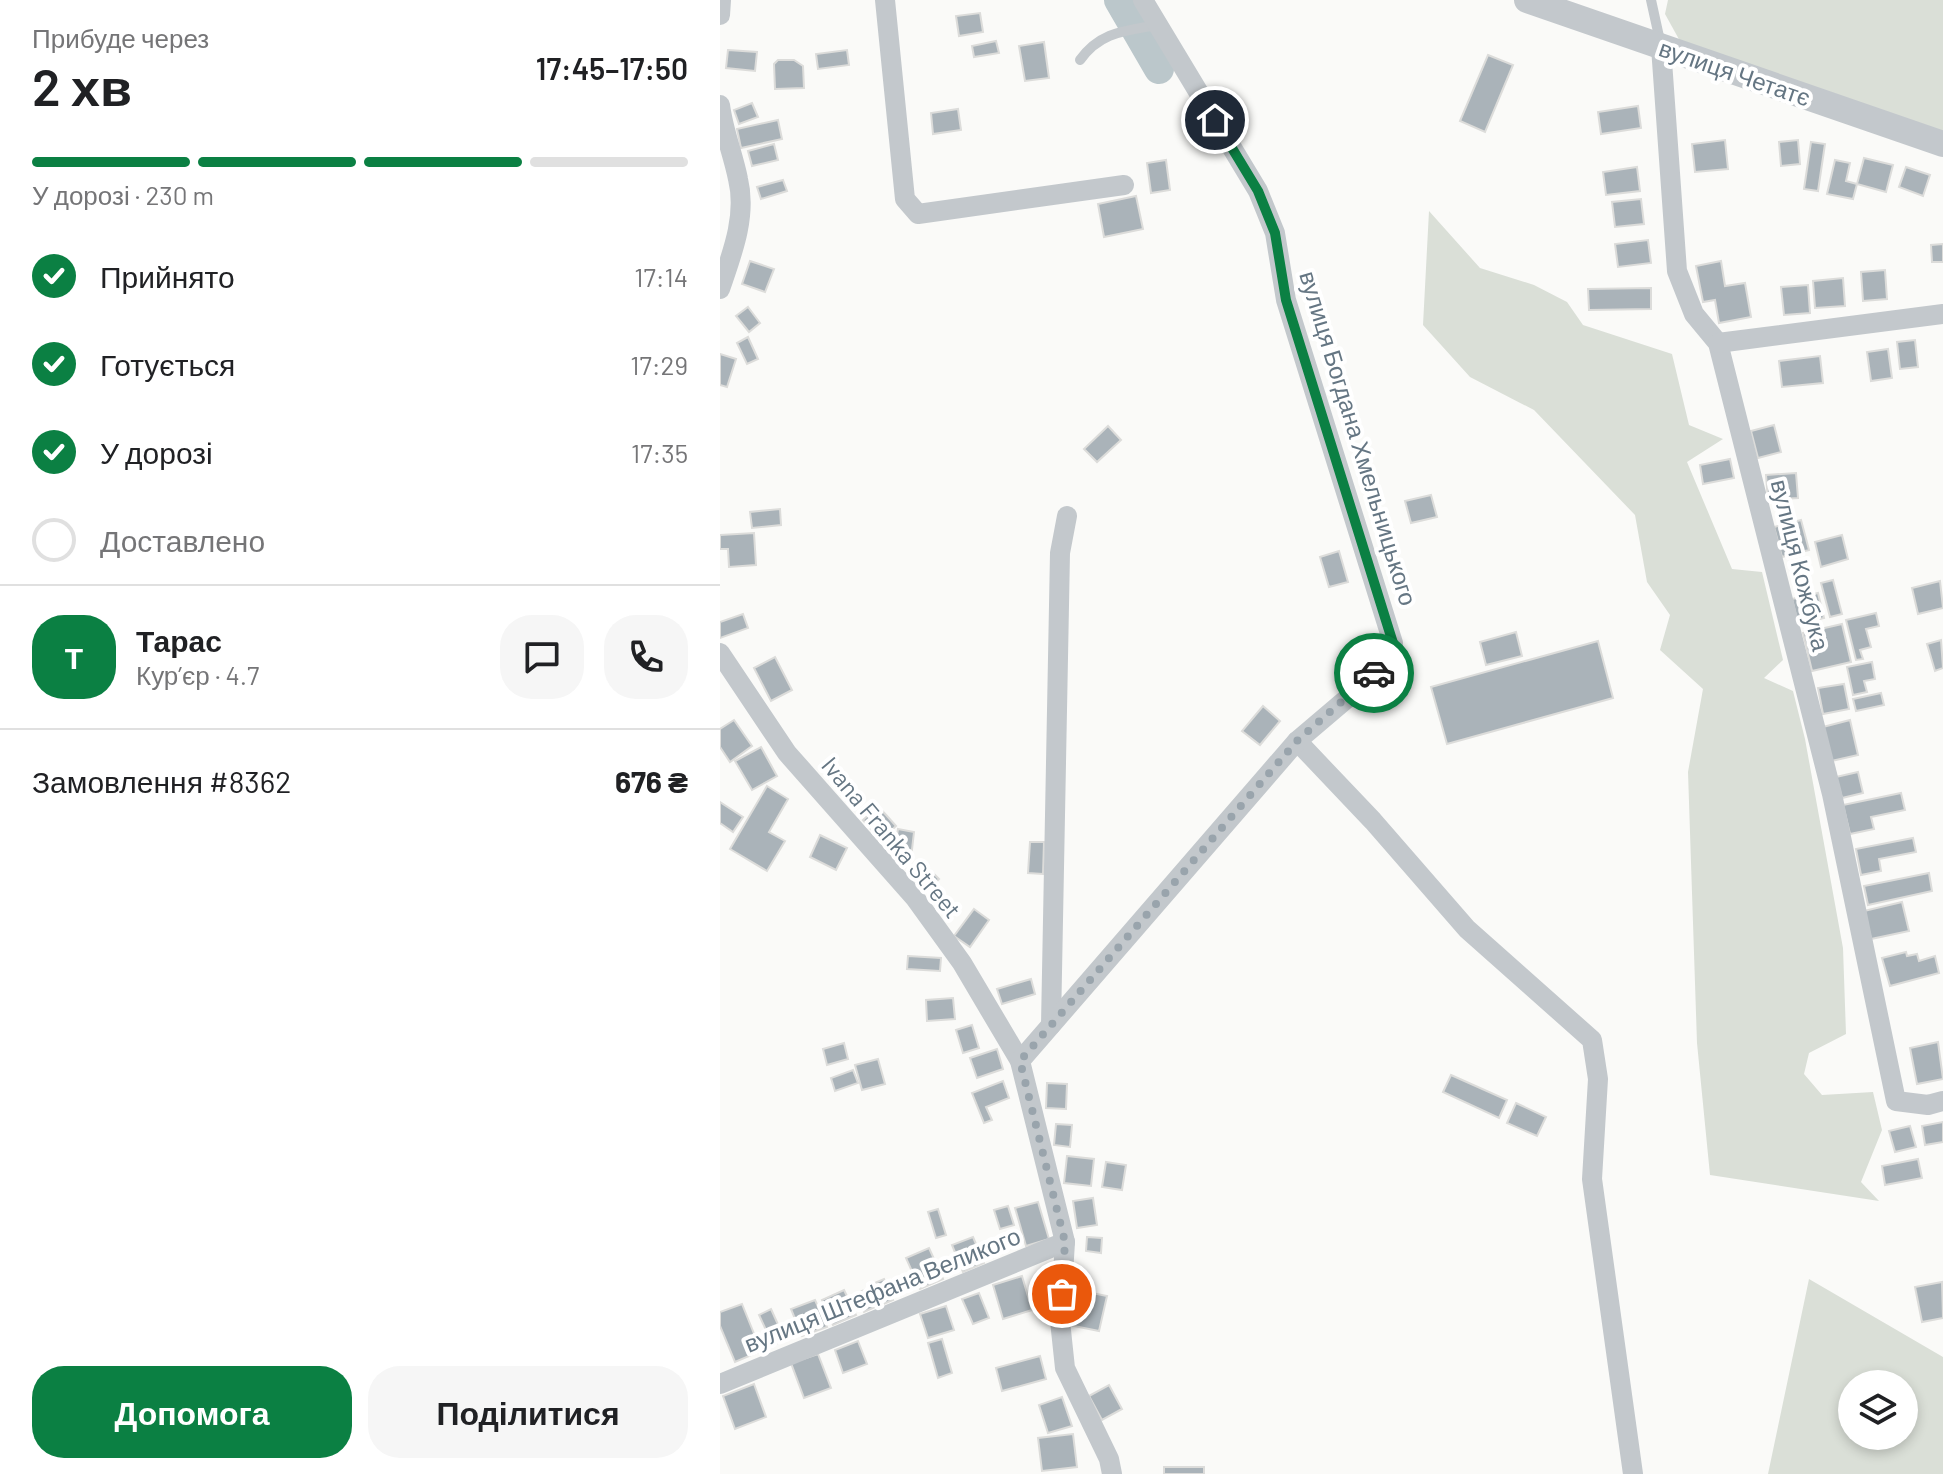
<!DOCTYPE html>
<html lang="uk">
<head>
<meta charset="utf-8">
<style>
	:root { --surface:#fff; --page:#f6f6f6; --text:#202124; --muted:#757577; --line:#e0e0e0; --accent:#0b8043 }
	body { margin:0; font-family:Barlow,sans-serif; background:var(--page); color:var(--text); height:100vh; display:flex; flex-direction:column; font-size:30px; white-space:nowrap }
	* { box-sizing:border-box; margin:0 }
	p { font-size:26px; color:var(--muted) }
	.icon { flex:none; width:44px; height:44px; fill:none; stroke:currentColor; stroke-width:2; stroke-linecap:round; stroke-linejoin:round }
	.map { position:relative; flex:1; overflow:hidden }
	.side { display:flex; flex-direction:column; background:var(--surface); width:720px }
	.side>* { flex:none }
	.fabs { position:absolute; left:1118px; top:1370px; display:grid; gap:16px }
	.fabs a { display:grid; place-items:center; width:80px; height:80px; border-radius:50%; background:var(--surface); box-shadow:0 4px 12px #0003; font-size:40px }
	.pin { position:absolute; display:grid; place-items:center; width:68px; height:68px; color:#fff; margin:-34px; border:4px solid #fff; border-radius:50%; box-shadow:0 2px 8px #0007 }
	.courier { position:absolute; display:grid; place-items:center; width:80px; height:80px; margin:-40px; border:6px solid #0b8043; border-radius:50%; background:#fff; color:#222; box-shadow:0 2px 10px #0007 }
	.summary em { font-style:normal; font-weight:600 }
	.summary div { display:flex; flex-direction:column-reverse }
	.summary { display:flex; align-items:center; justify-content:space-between; height:136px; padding:0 32px }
	h1 { font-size:52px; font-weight:600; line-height:60px }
	.bar { display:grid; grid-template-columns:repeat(4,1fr); gap:12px 8px; align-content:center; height:96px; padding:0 32px }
	.bar i { height:10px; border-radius:6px; background:var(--line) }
	.bar .current { background:var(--accent) }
	.bar p { grid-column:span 4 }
	.line { display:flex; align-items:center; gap:20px; padding:0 32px; border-top:2px solid var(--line) }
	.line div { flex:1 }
	.round { display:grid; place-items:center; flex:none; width:84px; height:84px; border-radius:32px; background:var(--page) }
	ol { padding:0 32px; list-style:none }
	li { display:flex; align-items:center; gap:24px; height:88px }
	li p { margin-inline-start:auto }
	li .icon { padding:8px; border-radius:50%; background:var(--accent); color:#fff; stroke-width:4 }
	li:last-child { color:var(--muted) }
	li i { width:44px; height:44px; border:4px solid var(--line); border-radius:50% }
	.primary-button { display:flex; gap:16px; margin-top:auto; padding:16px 32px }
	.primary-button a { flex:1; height:92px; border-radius:32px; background:var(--accent); color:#fff; font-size:32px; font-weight:600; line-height:92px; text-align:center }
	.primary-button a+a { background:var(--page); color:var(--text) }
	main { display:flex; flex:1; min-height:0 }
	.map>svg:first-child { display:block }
	.green { fill:#dadfd7; fill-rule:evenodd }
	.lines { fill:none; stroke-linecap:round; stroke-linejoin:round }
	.river { stroke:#bbc7cb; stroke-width:30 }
	.building { fill:#aab3b9; stroke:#dcdcda; stroke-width:2 }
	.service { stroke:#c3c8cc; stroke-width:10 }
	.minor { stroke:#c3c8cc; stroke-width:20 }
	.tertiary { stroke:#c3c8cc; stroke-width:26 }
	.done { stroke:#99a4ac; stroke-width:8; stroke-dasharray:0 14.4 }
	.route { stroke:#0b8043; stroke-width:10 }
	.labels { text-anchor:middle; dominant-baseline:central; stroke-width:8; stroke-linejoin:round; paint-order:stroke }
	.street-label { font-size:24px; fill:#657683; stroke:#fff }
</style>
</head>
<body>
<main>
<section class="side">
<div class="summary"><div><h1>2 хв</h1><p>Прибуде через</p></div><em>17:45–17:50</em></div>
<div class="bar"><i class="current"></i><i class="current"></i><i class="current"></i><i></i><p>У дорозі · 230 m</p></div>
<ol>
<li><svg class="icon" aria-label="check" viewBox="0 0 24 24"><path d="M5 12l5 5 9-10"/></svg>Прийнято<p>17:14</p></li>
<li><svg class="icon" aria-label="check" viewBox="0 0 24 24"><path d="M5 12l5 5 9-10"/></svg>Готується<p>17:29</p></li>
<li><svg class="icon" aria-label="check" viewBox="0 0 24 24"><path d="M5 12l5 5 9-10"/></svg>У дорозі<p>17:35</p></li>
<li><i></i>Доставлено</li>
</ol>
<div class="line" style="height:144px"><b class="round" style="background:var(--accent);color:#fff">Т</b><div><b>Тарас</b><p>Кур’єр · 4.7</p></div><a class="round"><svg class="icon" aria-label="chat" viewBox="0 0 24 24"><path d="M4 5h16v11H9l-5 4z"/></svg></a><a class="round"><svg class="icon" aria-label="phone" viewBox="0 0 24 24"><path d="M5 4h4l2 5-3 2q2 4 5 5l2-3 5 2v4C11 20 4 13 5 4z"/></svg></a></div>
<div class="line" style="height:104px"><div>Замовлення #8362</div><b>676 ₴</b></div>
<div class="primary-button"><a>Допомога</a><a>Поділитися</a></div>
</section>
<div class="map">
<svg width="1223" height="1474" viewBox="0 0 1223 1474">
	<rect width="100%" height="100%" fill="#fafaf8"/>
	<g class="green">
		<path d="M948 0H1223V143L966 52 945 14Z"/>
		<path d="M709 211 760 268 814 285 847 302 863 325 952 354 969 425 1003 439 967 462 1012 569 1042 572 1063 660 1044 678 1073 691 1085 739 1123 948 1126 1034 1089 1053 1084 1074 1102 1095 1153 1092 1162 1130 1141 1182 1159 1201 990 1175 977 1043 968 772 983 689 940 650 950 615 927 582 915 515 814 410 750 377 703 325Z"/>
		<path d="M1089 1279 1223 1357V1474H1048ZM1132 1384H1184V1436H1132Z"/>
	</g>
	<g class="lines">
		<path class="river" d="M399 0 439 69"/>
	</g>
	<g class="building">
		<path d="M260 13 263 32 239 36 236 16Z"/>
		<path d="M276 41 279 53 254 57 252 46Z"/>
		<path d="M324 42 329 78 305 81 299 46Z"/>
		<path d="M8 50 37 52 35 71 6 68Z"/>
		<path d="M127 50 129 65 98 69 96 54Z"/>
		<path d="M768 55 793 65 765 132 740 121Z"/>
		<path d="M58 60H74L83 66 84 88 55 89 54 64Z"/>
		<path d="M32 103 38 117 19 124 14 110Z"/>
		<path d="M918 106 921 128 881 134 878 112Z"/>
		<path d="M238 109 241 130 213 134 211 113Z"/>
		<path d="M58 120 62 139 21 148 17 129Z"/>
		<path d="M1005 140 1008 169 975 172 972 144Z"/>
		<path d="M1078 140 1080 164 1061 166 1059 142Z"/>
		<path d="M1091 142 1105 144 1098 191 1084 189Z"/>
		<path d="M54 144 58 160 32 166 28 151Z"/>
		<path d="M1144 158 1173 165 1166 192 1137 184Z"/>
		<path d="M446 160 450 190 431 193 427 163Z"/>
		<path d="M1115 160 1130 163 1126 181 1137 184 1133 199 1107 194Z"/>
		<path d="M917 167 920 191 886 195 883 172Z"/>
		<path d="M1186 167 1210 175 1203 196 1179 187Z"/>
		<path d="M63 180 67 191 41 199 37 187Z"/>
		<path d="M416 196 423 229 384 237 378 204Z"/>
		<path d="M921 199 924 224 895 227 892 202Z"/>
		<path d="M928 240 931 263 898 267 895 244Z"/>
		<path d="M1223 244V262H1212L1211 245Z"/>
		<path d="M30 261 54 269 45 292 22 284Z"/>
		<path d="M1001 261 1005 286 1025 283 1031 317 999 323 995 300 983 302 976 266Z"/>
		<path d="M1165 270 1167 299 1143 301 1141 272Z"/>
		<path d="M1123 278 1125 306 1095 308 1093 281Z"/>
		<path d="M1088 285 1090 313 1064 315 1061 287Z"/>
		<path d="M931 288V309L869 310 868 289Z"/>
		<path d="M28 307 40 323 29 332 16 316Z"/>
		<path d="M28 337 38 359 27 364 17 343Z"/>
		<path d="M1195 340 1198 367 1180 369 1177 342Z"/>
		<path d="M1168 349 1172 378 1151 381 1147 352Z"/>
		<path d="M0 354 16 359 7 387 0 385Z"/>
		<path d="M1100 356 1103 383 1062 387 1059 361Z"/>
		<path d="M1054 425 1061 452 1038 458 1031 431Z"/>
		<path d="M388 426 401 440 377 462 364 449Z"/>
		<path d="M1010 459 1014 478 983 484 980 465Z"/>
		<path d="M1076 473 1078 498 1048 500 1046 475Z"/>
		<path d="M711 495 717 517 691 523 685 501Z"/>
		<path d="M60 509 61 525 32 528 30 512Z"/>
		<path d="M1081 520 1089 550 1062 557 1054 527Z"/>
		<path d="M34 533 36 565 9 567 8 549H0V535Z"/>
		<path d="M1122 535 1128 559 1101 567 1095 542Z"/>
		<path d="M619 551 628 582 609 587 600 557Z"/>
		<path d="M1113 580 1122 614 1110 617 1101 583Z"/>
		<path d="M1220 581 1223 608 1198 614 1192 588Z"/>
		<path d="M1098 593 1104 618 1078 624 1072 599Z"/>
		<path d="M1156 613 1159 626 1146 629 1151 647 1140 650 1143 659 1136 660 1126 620Z"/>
		<path d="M23 614 28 628 0 638V622Z"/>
		<path d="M1122 624 1131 662 1092 671 1083 633Z"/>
		<path d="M796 632 802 656 766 665 760 642Z"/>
		<path d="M1221 640 1223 668 1215 671 1207 644Z"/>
		<path d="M878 641 893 698 727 744 711 687Z"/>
		<path d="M55 657 72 690 51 701 34 668Z"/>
		<path d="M1152 662 1155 679 1144 681 1147 692 1133 695 1127 667Z"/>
		<path d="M1124 684 1129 709 1103 714 1098 688Z"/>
		<path d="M1161 693 1164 705 1136 711 1133 699Z"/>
		<path d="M543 706 560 721 540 745 522 731Z"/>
		<path d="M14 720 32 746 10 762 0 747V729Z"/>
		<path d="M1130 720 1138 755 1107 762 1099 728Z"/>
		<path d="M41 747 57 776 32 790 15 761Z"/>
		<path d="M1138 772 1143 793 1122 798 1116 777Z"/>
		<path d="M47 786 68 799 49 832 65 841 47 871 10 849Z"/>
		<path d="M1181 793 1185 810 1151 817 1154 829 1130 834 1123 805Z"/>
		<path d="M0 802 23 817 13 832 0 823Z"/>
		<path d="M158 806 176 826 161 840 143 820Z"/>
		<path d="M178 829 194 832 191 858 174 855Z"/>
		<path d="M100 835 127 848 116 870 90 857Z"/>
		<path d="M1193 838 1196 852 1159 859 1161 871 1141 875 1136 849Z"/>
		<path d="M310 842H324L323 874 308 873Z"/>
		<path d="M200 860 219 879 206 892 187 873Z"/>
		<path d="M1209 873 1212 891 1148 905 1144 886Z"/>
		<path d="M1182 902 1189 931 1151 939 1144 911Z"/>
		<path d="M254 909 269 920 250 947 234 936Z"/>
		<path d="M1186 952 1187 956 1197 954 1199 961 1215 956 1219 973 1170 986 1162 958Z"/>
		<path d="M188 956 221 958 220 971 187 969Z"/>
		<path d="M311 979 315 994 282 1004 277 989Z"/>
		<path d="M233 998 235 1019 207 1021 206 1000Z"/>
		<path d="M252 1025 259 1048 243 1053 236 1030Z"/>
		<path d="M1218 1042 1223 1079 1197 1084 1190 1048Z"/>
		<path d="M124 1043 128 1059 107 1065 103 1049Z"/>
		<path d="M277 1049 283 1069 257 1078 250 1058Z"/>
		<path d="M158 1059 165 1084 142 1090 135 1065Z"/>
		<path d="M133 1070 138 1083 115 1091 111 1078Z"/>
		<path d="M731 1075 787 1100 779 1118 723 1092Z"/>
		<path d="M283 1081 289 1098 266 1107 272 1120 264 1123 252 1093Z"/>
		<path d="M327 1083 347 1084 346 1109 326 1108Z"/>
		<path d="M796 1103 826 1117 817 1136 787 1123Z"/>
		<path d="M1223 1122V1142L1205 1145 1202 1126Z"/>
		<path d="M336 1124 352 1125 350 1147 334 1145Z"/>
		<path d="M1190 1126 1196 1147 1175 1152 1169 1131Z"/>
		<path d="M347 1156 374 1159 371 1186 344 1183Z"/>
		<path d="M1198 1159 1202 1178 1165 1185 1162 1166Z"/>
		<path d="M386 1162 406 1165 402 1190 382 1187Z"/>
		<path d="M373 1198 377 1225 357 1228 353 1201Z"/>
		<path d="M318 1202 329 1239 306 1246 295 1208Z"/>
		<path d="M288 1206 294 1225 280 1229 274 1210Z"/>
		<path d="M218 1209 226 1235 216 1238 208 1212Z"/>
		<path d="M253 1237 264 1263 243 1272 232 1245Z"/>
		<path d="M367 1237 382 1238 381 1253 366 1251Z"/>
		<path d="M209 1248 223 1279 200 1289 186 1258Z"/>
		<path d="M302 1276 312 1310 283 1319 273 1285Z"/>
		<path d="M164 1279 173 1300 159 1306 150 1285Z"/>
		<path d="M1222 1282 1223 1318 1202 1322 1195 1287Z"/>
		<path d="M146 1289 155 1307 144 1312 136 1294Z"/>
		<path d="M124 1290 136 1315 113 1325 102 1300Z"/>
		<path d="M357 1290 387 1296 379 1331 349 1325Z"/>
		<path d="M259 1293 269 1318 253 1324 242 1299Z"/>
		<path d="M95 1300 107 1327 82 1336 71 1309Z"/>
		<path d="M22 1304 41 1351 15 1362 0 1326V1312Z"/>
		<path d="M226 1306 234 1330 208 1338 200 1314Z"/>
		<path d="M51 1309 65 1340 53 1345 39 1315Z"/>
		<path d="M222 1339 232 1373 218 1378 208 1343Z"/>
		<path d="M138 1341 147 1364 123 1373 115 1350Z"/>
		<path d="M98 1354 111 1388 84 1398 71 1363Z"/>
		<path d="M320 1356 326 1379 282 1391 276 1368Z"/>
		<path d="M34 1384 46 1417 15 1429 3 1396Z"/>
		<path d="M389 1385 402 1409 382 1420 369 1396Z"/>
		<path d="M342 1397 352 1426 328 1433 319 1405Z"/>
		<path d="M353 1434 357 1467 322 1471 318 1438Z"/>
		<rect x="444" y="1467" width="40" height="7"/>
	</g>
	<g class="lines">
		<g class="service">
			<path d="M931 0 940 41"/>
			<path d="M360 60C380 32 404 31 437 25"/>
		</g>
		<g class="minor">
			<path d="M165 0 185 199 198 214 404 185"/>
			<path d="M0 15 1 0"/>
			<path d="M941 47 957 271 974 314 998 343 1112 794 1176 1101 1208 1105 1223 1101"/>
			<path d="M0 105C3 130 13 154 18 179 27 216 12 254 0 289"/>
			<path d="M998 343 1223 314"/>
			<path d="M0 653 67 753 195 898 242 963 300 1061 345 1242 340 1321 345 1368 389 1459 392 1474"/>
			<path d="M577 741 653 821 747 929 872 1040 878 1079 872 1179 913 1474"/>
			<path d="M331 1025 340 553 347 516"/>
			<path d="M300 1061 577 741 650 679 673 643 566 300 555 233 538 191 423 0"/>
			<path d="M0 1384 345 1242"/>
		</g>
		<path class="tertiary" d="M807 0 1223 144"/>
	</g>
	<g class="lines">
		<path class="done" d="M342 1294 345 1242 300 1061 577 741 654 673"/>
		<path class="route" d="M495 120 538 191 555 233 566 300 673 643 654 673"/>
	</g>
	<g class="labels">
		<g class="street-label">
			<text transform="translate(1015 72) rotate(19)">вулиця Четатє</text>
			<text transform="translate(639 438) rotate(73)">вулиця Богдана Хмельницького</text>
			<text transform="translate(1081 565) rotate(76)">вулиця Кожбука</text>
			<text transform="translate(172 837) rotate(50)">Ivana Franka Street</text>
			<text transform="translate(162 1289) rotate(-22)">вулиця Штефана Великого</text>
		</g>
	</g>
</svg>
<div class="fabs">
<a><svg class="icon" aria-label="layers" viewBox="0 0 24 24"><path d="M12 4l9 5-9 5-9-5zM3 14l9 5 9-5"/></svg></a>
</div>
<div class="pin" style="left:342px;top:1294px;background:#ea580c"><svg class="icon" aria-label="bag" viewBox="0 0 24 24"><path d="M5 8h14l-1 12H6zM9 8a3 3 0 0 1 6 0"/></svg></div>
<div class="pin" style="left:495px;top:120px;background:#1f2937"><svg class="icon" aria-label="home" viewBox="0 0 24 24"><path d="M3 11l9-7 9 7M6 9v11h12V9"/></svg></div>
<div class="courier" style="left:654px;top:673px"><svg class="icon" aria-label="car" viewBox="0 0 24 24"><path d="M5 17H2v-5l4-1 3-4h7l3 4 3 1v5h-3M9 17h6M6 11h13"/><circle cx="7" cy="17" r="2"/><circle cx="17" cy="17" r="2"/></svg></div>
</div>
</main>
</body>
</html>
